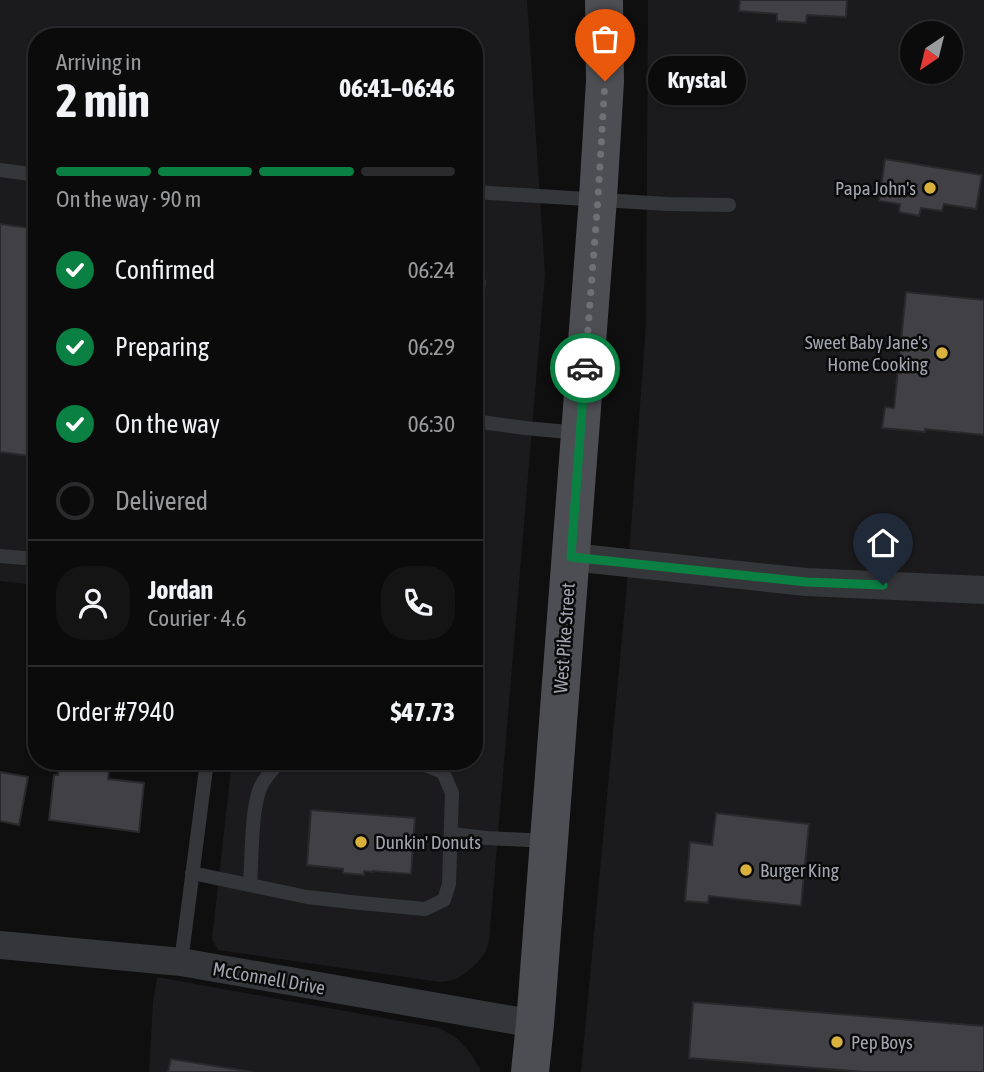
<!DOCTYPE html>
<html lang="en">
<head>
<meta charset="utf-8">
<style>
	:root { --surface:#0b0b0c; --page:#141415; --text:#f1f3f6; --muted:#9a9b9d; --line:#2b2b2d; --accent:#0b8043 }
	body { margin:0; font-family:"Asap Condensed",sans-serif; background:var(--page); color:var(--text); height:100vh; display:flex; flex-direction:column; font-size:26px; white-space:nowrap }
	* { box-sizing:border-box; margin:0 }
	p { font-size:23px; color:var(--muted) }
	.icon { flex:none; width:38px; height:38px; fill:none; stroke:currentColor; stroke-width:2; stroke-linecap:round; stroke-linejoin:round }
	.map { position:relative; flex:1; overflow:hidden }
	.panel { position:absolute; left:28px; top:28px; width:455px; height:742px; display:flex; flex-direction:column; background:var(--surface); border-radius:28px; box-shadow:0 2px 5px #0004,0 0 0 2px var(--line) }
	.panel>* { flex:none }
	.needle { width:46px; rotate:215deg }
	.tools { position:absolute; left:900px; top:21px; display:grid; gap:14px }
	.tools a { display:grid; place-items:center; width:63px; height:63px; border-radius:50%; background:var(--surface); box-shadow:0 2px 5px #0004,0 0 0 2px var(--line); font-size:35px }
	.pin { position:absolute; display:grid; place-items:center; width:60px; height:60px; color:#fff; margin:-72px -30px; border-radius:50% 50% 50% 0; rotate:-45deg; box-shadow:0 0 7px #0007 }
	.pin .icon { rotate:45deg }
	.courier { position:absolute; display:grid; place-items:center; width:70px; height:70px; margin:-35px; border:5px solid #0b8043; border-radius:50%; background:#fff; color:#222; box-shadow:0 2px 9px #0007 }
	.bubble { position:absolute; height:49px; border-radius:24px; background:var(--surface); box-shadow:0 2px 5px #0004,0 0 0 2px var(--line); font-size:23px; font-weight:700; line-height:49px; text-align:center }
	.summary em { font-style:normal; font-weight:700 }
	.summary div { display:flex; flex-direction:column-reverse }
	.summary { display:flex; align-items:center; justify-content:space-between; height:119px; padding:0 28px }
	h1 { font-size:46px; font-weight:700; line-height:52px }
	.bar { display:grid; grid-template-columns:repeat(4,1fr); gap:10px 7px; align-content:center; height:84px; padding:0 28px }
	.bar i { height:9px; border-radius:5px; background:var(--line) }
	.bar .on { background:var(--accent) }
	.bar p { grid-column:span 4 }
	.line { display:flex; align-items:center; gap:18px; padding:0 28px; border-top:2px solid var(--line) }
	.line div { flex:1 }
	.round { display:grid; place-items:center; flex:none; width:74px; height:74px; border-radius:28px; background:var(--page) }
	ol { padding:0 28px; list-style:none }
	li { display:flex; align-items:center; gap:21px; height:77px }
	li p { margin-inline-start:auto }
	li .icon { padding:7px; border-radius:50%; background:var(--accent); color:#fff; stroke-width:4 }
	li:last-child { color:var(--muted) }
	li i { width:38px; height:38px; border:4px solid var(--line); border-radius:50% }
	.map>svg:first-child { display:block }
	.built { fill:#1b1b1d; fill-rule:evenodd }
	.building { fill:#414145; stroke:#29292c; stroke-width:2 }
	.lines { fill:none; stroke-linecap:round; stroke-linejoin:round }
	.lane { stroke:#353639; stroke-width:14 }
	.street { stroke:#353639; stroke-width:28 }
	.primary { stroke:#4d4e53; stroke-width:38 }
	.done { stroke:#6f7077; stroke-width:7; stroke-dasharray:0 12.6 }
	.route { stroke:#0b8043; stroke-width:9 }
	.poi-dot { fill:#d9b23e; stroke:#0a0a0b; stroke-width:2.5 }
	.labels { text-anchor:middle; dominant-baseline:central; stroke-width:5; stroke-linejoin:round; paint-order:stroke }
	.poi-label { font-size:19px; fill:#a2a5af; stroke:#0a0a0b; text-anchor:start }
	.street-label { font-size:19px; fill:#a2a5af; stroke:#0a0a0b }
</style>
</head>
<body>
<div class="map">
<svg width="984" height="1072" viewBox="0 0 984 1072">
	<rect width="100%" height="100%" fill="#0f0f10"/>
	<g class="built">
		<path d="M0 0H527L545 274 489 941 486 951 477 963 466 973 454 980 440 982 218 950 212 939 232 761H474V37H37V585L0 581Z"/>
		<path d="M648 0H984V1072H581L626 595 646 324ZM912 33H950V72H912Z"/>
		<path d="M157 977 439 1028 457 1038 471 1054 480 1069V1072H149L153 1003Z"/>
	</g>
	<g class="building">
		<path d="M740 0H847L846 17 807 15 806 23 777 21V14L739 11Z"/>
		<path d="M885 159 982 175 976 209 944 204 942 211 921 208 919 216 899 212 900 204 879 201Z"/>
		<path d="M0 224 37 229V457L0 452Z"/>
		<path d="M906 292 984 300V435L925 429V432L882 428 885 407 894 408Z"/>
		<path d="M60 761H110L108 779 144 783 139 832 49 820 54 775H58Z"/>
		<path d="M0 772 28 777 19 825 0 821Z"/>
		<path d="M311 810 415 818 411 874 373 871V872L364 871V875L343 873V869L307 865Z"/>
		<path d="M716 813 809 824 801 906 709 896 708 903 685 901 690 842 712 845Z"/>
		<path d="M693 1002 984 1026V1072H865L689 1058Z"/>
		<path d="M171 1059 253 1072H168Z"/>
	</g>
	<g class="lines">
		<g class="lane">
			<path d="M0 170 37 175"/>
			<path d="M474 192 667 204 729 205"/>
			<path d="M474 281 479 282 474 320"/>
			<path d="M474 421 525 428 579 433"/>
			<path d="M0 556 37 559"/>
			<path d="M451 834 487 838 547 841"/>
			<path d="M192 873 307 897 360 903 425 909 444 900 449 884 452 793 443 772 414 761"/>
			<path d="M250 885C252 858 251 815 259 791 262 781 274 766 283 761"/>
			<path d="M181 962 207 761"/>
		</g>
		<g class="street">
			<path d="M571 557 806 582 984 590"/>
			<path d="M0 945 181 962 535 1024"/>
		</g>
		<path class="primary" d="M530 1072 535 1024 598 198 605 81 604 0"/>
	</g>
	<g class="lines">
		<path class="done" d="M585 368 598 198 605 81"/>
		<path class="route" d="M585 368 571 557 806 582 883 585"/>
	</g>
	<g class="poi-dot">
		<circle cx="930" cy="188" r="7"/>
		<circle cx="942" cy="353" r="7"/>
		<circle cx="361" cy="842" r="7"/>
		<circle cx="746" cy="870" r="7"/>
		<circle cx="837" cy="1042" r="7"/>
	</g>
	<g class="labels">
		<g class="poi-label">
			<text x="916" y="188" text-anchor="end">Papa John's</text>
			<text x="928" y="342" text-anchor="end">Sweet Baby Jane's<tspan x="928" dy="22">Home Cooking</tspan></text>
			<text x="375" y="842">Dunkin' Donuts</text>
			<text x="760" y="870">Burger King</text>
			<text x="851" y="1042">Pep Boys</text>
		</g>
		<g class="street-label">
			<text transform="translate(564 638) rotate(-86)">West Pike Street</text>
			<text transform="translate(269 978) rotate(10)">McConnell Drive</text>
		</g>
	</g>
</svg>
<div class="tools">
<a><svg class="needle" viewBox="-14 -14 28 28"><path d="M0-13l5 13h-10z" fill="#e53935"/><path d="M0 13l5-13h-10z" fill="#9a9b9d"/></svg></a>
</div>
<div class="pin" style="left:605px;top:81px;background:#ea580c"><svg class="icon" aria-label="bag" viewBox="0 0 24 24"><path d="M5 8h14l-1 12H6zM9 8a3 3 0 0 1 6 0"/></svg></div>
<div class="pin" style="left:883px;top:585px;background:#1f2937"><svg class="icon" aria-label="home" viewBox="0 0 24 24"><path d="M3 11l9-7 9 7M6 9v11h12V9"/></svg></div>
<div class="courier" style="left:585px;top:368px"><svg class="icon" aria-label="car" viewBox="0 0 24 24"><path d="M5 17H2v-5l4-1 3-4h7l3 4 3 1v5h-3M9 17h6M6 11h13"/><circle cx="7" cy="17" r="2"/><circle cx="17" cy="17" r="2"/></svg></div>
<div class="bubble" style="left:648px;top:56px;width:98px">Krystal</div>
<section class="panel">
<div class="summary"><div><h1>2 min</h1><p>Arriving in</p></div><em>06:41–06:46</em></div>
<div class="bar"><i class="on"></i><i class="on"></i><i class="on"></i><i></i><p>On the way · 90 m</p></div>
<ol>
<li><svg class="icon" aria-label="check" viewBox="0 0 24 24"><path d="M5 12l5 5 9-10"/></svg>Confirmed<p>06:24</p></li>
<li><svg class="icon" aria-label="check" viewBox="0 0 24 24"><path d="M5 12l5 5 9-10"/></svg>Preparing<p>06:29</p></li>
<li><svg class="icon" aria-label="check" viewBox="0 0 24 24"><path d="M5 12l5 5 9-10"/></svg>On the way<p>06:30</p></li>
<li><i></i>Delivered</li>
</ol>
<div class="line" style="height:126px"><a class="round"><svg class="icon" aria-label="person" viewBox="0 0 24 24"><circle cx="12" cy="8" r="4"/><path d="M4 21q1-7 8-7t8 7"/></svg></a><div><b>Jordan</b><p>Courier · 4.6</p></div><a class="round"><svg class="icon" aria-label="phone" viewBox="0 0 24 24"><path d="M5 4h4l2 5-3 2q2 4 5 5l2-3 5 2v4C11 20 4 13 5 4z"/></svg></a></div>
<div class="line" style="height:91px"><div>Order #7940</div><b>$47.73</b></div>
</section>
</div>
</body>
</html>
